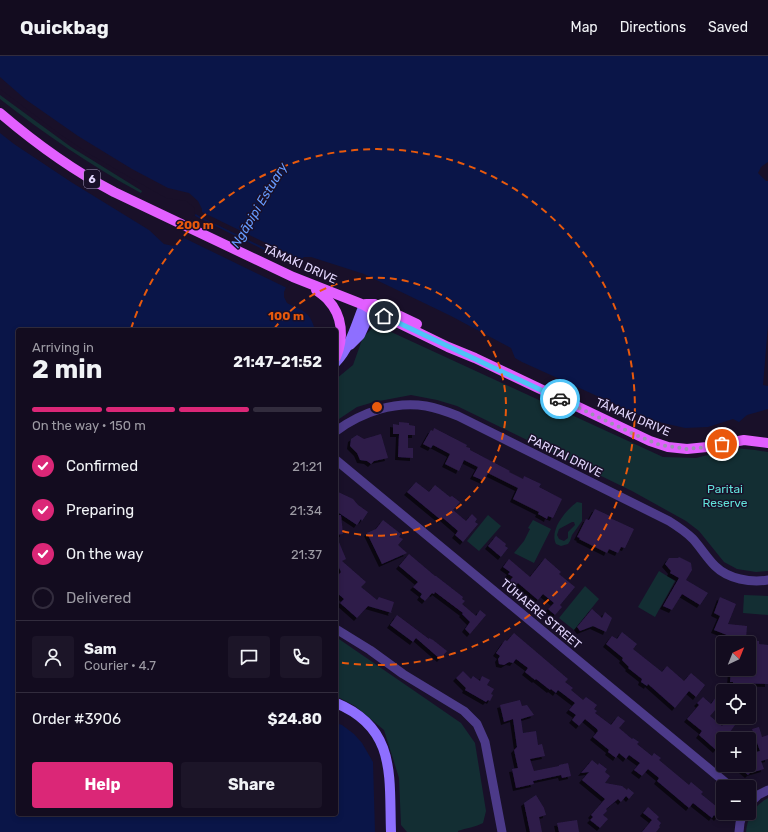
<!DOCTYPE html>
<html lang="en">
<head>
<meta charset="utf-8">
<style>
	:root { --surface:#130c1f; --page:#1c1528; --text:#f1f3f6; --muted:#9d9ba4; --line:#322c3d; --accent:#db2777 }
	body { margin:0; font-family:Rubik,sans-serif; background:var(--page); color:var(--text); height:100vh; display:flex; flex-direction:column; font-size:15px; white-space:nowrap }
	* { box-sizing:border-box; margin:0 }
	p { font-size:13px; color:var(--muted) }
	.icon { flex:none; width:22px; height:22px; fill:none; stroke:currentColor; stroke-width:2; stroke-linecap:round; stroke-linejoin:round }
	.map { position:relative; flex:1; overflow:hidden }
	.drawer { position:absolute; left:16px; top:272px; width:322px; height:488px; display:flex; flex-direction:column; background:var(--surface); border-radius:4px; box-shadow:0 2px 6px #0003,0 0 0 1px var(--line) }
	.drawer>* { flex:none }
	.needle { width:26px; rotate:43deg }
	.fabs { position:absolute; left:716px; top:580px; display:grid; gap:8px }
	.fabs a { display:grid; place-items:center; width:40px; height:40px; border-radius:4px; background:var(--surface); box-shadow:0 2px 6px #0003,0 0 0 1px var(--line); font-size:20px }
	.pin { position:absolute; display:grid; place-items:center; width:34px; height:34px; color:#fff; margin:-17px; border:2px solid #fff; border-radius:50%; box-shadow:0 1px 4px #0007 }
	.courier { position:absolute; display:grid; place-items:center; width:40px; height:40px; margin:-20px; border:3px solid #4fc3f7; border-radius:50%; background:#fff; color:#222; box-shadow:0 1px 5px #0007 }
	.summary em { font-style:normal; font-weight:700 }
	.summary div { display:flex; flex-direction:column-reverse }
	.summary { display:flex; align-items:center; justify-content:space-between; height:68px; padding:0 16px }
	h1 { font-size:26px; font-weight:700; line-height:30px }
	.bar { display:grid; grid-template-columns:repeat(4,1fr); gap:6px 4px; align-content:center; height:48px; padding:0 16px }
	.bar i { height:5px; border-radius:3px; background:var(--line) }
	.bar .current { background:var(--accent) }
	.bar p { grid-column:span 4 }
	.line { display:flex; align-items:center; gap:10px; padding:0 16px; border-top:1px solid var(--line) }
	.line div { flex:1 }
	.round { display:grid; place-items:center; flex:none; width:42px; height:42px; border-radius:4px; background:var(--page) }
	ol { padding:0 16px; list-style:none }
	li { display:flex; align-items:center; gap:12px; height:44px }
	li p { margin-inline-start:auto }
	li .icon { padding:4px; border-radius:50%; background:var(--accent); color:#fff; stroke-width:4 }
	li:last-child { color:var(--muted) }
	li i { width:22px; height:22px; border:2px solid var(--line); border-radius:50% }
	.primary-button { display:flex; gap:8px; margin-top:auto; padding:8px 16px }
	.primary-button a { flex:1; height:46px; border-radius:4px; background:var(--accent); color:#fff; font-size:16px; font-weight:700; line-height:46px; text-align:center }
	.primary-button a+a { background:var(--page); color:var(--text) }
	header { display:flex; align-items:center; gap:24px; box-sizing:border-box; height:56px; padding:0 20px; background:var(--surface); border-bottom:1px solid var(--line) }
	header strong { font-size:19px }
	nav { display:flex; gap:22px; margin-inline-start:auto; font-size:14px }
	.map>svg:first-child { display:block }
	.green { fill:#132e33; fill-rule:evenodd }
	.water { fill:#0a1548 }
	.pier { fill:#191029 }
	.building { fill:#2e1c4a; filter:url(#shadow) }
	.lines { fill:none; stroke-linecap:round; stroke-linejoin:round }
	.street { stroke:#4c3a89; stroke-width:9 }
	.secondary { stroke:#8e6fff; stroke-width:10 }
	.primary { stroke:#e25fff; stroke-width:10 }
	.done { stroke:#9d92b4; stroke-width:4; stroke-dasharray:0 7.2 }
	.route { stroke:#4fc3f7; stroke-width:5 }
	.ring { fill:none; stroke:#e8590c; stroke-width:2; stroke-dasharray:7 5 }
	.labels { text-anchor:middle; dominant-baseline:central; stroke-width:3; stroke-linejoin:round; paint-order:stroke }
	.shield { fill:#191029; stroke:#a79cbf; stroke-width:1 }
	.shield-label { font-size:11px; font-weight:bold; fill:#e4d8ff }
	.street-label { font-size:12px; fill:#e4d8ff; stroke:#191029 }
	.park-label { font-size:12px; fill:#61e2da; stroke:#191029 }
	.water-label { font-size:13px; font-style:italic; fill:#669bff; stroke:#191029 }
	.centre { fill:#e8590c; stroke:#191029; stroke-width:2 }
	.ring-label { font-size:12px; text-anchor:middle; font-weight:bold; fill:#e8590c; stroke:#191029; stroke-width:3; stroke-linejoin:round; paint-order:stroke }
</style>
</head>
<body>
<header>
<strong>Quickbag</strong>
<nav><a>Map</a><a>Directions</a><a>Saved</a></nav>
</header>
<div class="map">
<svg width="768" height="776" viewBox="0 0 768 776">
	<defs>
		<filter id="shadow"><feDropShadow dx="-3" dy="3" stdDeviation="0" flood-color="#0009"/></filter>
	</defs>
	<rect width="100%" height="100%" fill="#191029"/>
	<g class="green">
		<path d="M0 39 71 91 142 135 141 137C91 110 45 78 0 43Z"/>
		<path d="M376 269 663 401 696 402 735 392 755 394 768 396V515L756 516 737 513 724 506 699 475 686 465 632 435 457 350 437 344 411 339 374 346 357 351 336 365V323L353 309 363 281Z"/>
		<path d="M577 446 582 447V465L572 479 570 485 568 488 561 490 556 488C549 474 566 454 577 446ZM572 466H574L575 469 568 476V482L564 485 559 483 557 479 559 473Z"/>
		<path d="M488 459 501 470 479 495 467 485Z"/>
		<path d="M533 464 551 473 534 507 514 497 524 485 530 473 528 472Z"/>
		<path d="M659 515 675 525 655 561 638 551Z"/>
		<path d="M585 530 599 543 574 574 559 562Z"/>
		<path d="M744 539 768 540V559L743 557Z"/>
		<path d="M336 581 461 667 475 687 486 755 483 767C476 771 466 772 458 775V776H407L401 769 399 722 384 674 355 650 336 640Z"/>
		<path d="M768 742V776H746C747 761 755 749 768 742Z"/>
	</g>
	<path class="water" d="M0 0H768V106L761 111 758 117 766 125H768V353L747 359 739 366 733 363 708 371 685 372 650 364 522 306 515 302 511 292 451 260 364 218 311 201H304L295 209 284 236V241L287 247C303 255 310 255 315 274H18V758H336V667L342 669 354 678 362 687 373 706 375 776H0V77L14 88 71 126 149 174 164 188 173 190 181 186 184 182 198 153 187 143 167 141 0 32Z"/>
	<g class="pier">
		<path d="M0 21 25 43 78 80 132 113 168 132 189 137 198 145 202 153V156L301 204 300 206 298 208 201 161V162L199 160 194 157 195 152 186 145 166 142 91 99 61 79 0 33Z"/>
		<path d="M193 159 297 210 287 232 182 181Z"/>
		<path d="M768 269V330L763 329Z"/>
	</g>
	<g class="building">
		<path d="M399 366 409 367V369L415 370V379H408V392H413V402L398 401 399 378H393V368L399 369Z"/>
		<path d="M434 372 467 389 466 391 470 392V394L510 415 509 416 523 423 524 420 541 428 539 431 562 443 553 462 548 460 547 463 538 458 539 456 513 443 518 432 488 417 484 425 473 420 478 411 464 404 459 415 445 408 450 398 433 389 431 392 423 388 431 374 433 375Z"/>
		<path d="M381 378 388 402 374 405 371 408 367 405 360 404 357 397 350 390 351 383 357 379 364 383Z"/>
		<path d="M416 426 429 436 435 429 450 441 452 440 460 446 453 454 466 465 472 458 477 463 475 466 478 468 463 486 455 479 458 475 443 462 441 464 407 436Z"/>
		<path d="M336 435 353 443 358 449 368 456 362 465 361 463 357 469 336 455Z"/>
		<path d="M595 453 610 460V462L634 473 625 492 621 491 618 497 609 493 607 497 579 483 580 482 577 481 586 463 589 464Z"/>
		<path d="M336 459H341L343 478 336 479Z"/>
		<path d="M383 464 401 478 399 481 403 483 398 489 407 497 382 508 367 477 376 473Z"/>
		<path d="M336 479 346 503 342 505 366 526 361 531 377 544 379 541 394 546 391 556 392 557 368 550 357 562 340 547 344 543 336 536V522L341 516 337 507H336Z"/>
		<path d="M496 480 506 488 505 490 508 492 501 501 488 490Z"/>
		<path d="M409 498 435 520H436L463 541 462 543 465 545 462 548 476 560 480 554 486 559 470 578 465 573 470 566 462 558 463 557 435 536 434 538 432 537 425 545 420 541 422 538 413 531 418 526 399 510Z"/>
		<path d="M679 501 691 507 692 514 686 524 708 537 700 549 682 538 672 554 663 550 679 522 670 517 671 515 665 508 669 502H678Z"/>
		<path d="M545 502 561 516 559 518 575 531 560 549 562 551 555 559 548 553 554 547 543 538 538 544 518 527 514 531 508 527 513 521 508 518 510 516 503 511 509 503 530 521Z"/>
		<path d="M720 541 736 548 728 568 747 570 746 582 732 581 714 574 720 560 714 557Z"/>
		<path d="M592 553 602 562 605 556 612 562 606 576 593 570 580 575 577 571Z"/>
		<path d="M397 559 429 583V582L433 584 447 595 440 603 416 582 413 586 390 569Z"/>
		<path d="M622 576 637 588 633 593 662 616 667 610 684 625 691 617 705 629 696 641 689 635 675 652 648 628 647 630 641 626 642 623 628 612 629 611 622 604 623 602 606 588 612 580 617 583Z"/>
		<path d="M514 577 568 623 565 626 573 632 571 634 583 644 586 641 597 649 594 653 597 655 595 657 611 669 618 660 625 665 619 672 632 683 633 682 639 686 637 688 652 700 654 697 661 702 659 704 689 729 691 726 703 736 701 738 722 755 717 762 714 759 712 762 693 747 689 752 657 725 659 722 648 713 642 720 634 714 640 707 629 699 626 703 619 697 616 702 608 696 609 694 593 681 598 675 597 673 585 663 579 670 572 664 576 659 569 654 575 647 558 634 556 637 551 633 550 634 536 623 535 624 525 616 528 612 516 603 513 607 509 606 504 609 499 608 498 603 500 600 496 597 505 584 507 585Z"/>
		<path d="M749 584 759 585V588L768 589V628L740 627V629H733V626H730L731 614 746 615V613H749Z"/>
		<path d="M463 615 471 623 473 620 480 625 482 620 490 624 487 629 494 633 491 638 493 639 490 645 488 644 486 646 465 634 466 632 456 622Z"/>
		<path d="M703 641 711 648 716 641 722 646 710 660 722 670 728 663 735 669 725 683H723L722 687 716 694 699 679 702 675 687 663 699 649 697 647Z"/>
		<path d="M520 644 522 650 527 649 534 659 521 663 523 677 536 675 538 689 542 688 545 700 530 703 534 715 559 710V709L568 707 571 720 562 722 561 719 533 725 534 728 516 732 512 713 518 712 514 694 517 691 513 663 504 666 500 649Z"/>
		<path d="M759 671 762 681 768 679V703L761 705 764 713 750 717 748 719 736 709H749V698L760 695 752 673Z"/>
		<path d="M592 704 598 709 599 707 607 713 605 716 610 720 605 727 622 730 627 734 628 732 634 737 629 743 626 740 621 746 618 743 606 753 607 755 603 759 608 763 600 772 590 764 593 761 591 759 605 743 582 724 589 716 581 717Z"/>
		<path d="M536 739 544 752 546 759 539 761 542 776H530L524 747Z"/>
		<path d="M648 751 659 761 657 763 661 767 659 770 660 771 656 776H642L652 764 643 757Z"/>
		<path d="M577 764 579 776H559L557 767Z"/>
	</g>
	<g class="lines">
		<g class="street">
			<path d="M336 375C362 356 394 345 426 350 437 352 448 356 458 360L669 465C677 470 686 476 693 483 701 492 707 502 715 510 728 523 751 527 768 524"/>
			<path d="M336 404 731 731"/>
			<path d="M336 573 370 594 403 618 464 655 477 668 485 686 502 776"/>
			<path d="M749 748 758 739 768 734"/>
			<path d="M739 776 740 767 743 757"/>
		</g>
		<g class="secondary">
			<path d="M350 289 360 279 374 248"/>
			<path d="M336 306C351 290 356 268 364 249"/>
			<path d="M336 647C397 672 389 721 391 776"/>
		</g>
		<g class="primary">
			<path d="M0 57C35 87 74 115 114 136L293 221 364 249 372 254 448 291 475 302 650 385 668 391 687 393 707 391 744 384 768 387"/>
			<path d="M316 234C320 237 325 240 328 244 343 260 344 282 336 301"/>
			<path d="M366 248H374L379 250 417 268"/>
		</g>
	</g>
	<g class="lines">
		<path class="done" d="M560 343 638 380 660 389 687 393 707 391 722 388"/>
		<path class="route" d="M384 260 560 343"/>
	</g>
	<g class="ring">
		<path d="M274 273A129 129 0 1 1 336 473"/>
		<path d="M131 273A258 258 0 1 1 337 606"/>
	</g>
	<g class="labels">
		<rect class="shield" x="84" y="114" width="16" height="18" rx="3"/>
		<g class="shield-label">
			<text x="92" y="123">6</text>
		</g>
		<g class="street-label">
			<text transform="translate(300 208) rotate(24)">TĀMAKI DRIVE</text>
			<text transform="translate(633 361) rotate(23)">TĀMAKI DRIVE</text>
			<text transform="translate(565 400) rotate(26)">PARITAI DRIVE</text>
			<text transform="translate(541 558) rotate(40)">TŪHAERE STREET</text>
		</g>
		<g class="park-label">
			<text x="725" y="433">Paritai<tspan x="725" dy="14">Reserve</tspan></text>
		</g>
		<g class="water-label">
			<text transform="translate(259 149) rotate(-59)">Ngāpipi Estuary</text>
		</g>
	</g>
	<circle cx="377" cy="351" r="6" class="centre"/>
	<g class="ring-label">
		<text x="195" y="173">200 m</text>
		<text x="286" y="264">100 m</text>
	</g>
</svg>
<div class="fabs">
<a><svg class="needle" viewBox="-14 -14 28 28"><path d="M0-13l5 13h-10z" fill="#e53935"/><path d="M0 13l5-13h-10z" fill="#9d9ba4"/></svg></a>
<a><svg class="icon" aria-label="locate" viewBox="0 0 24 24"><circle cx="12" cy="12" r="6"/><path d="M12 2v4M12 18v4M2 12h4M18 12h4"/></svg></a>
<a>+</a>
<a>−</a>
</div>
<div class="pin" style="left:722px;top:388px;background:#ea580c"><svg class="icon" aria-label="bag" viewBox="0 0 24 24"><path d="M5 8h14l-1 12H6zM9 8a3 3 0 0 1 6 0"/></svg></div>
<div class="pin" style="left:384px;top:260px;background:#1f2937"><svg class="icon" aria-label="home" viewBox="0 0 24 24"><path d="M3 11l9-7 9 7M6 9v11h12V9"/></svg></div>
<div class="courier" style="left:560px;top:343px"><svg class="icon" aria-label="car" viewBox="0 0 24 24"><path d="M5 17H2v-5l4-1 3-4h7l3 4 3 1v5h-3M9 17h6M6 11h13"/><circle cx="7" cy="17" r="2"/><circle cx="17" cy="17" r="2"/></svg></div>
<section class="drawer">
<div class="summary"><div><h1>2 min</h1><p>Arriving in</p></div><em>21:47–21:52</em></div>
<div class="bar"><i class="current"></i><i class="current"></i><i class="current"></i><i></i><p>On the way · 150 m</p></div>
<ol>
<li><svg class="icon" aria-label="check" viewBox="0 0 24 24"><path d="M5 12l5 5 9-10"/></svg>Confirmed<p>21:21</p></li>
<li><svg class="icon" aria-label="check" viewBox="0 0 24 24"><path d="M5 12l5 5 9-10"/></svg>Preparing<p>21:34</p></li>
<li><svg class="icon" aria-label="check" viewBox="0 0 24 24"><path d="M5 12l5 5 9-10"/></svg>On the way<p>21:37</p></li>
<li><i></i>Delivered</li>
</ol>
<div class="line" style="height:72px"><a class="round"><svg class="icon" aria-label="person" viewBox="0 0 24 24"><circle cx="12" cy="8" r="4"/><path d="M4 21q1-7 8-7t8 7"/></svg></a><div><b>Sam</b><p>Courier · 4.7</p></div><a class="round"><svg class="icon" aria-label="chat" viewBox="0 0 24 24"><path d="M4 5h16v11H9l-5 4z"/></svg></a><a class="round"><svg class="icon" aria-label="phone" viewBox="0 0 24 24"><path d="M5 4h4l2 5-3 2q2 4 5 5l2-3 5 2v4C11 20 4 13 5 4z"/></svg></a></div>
<div class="line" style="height:52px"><div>Order #3906</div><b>$24.80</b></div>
<div class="primary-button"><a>Help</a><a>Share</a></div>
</section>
</div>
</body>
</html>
